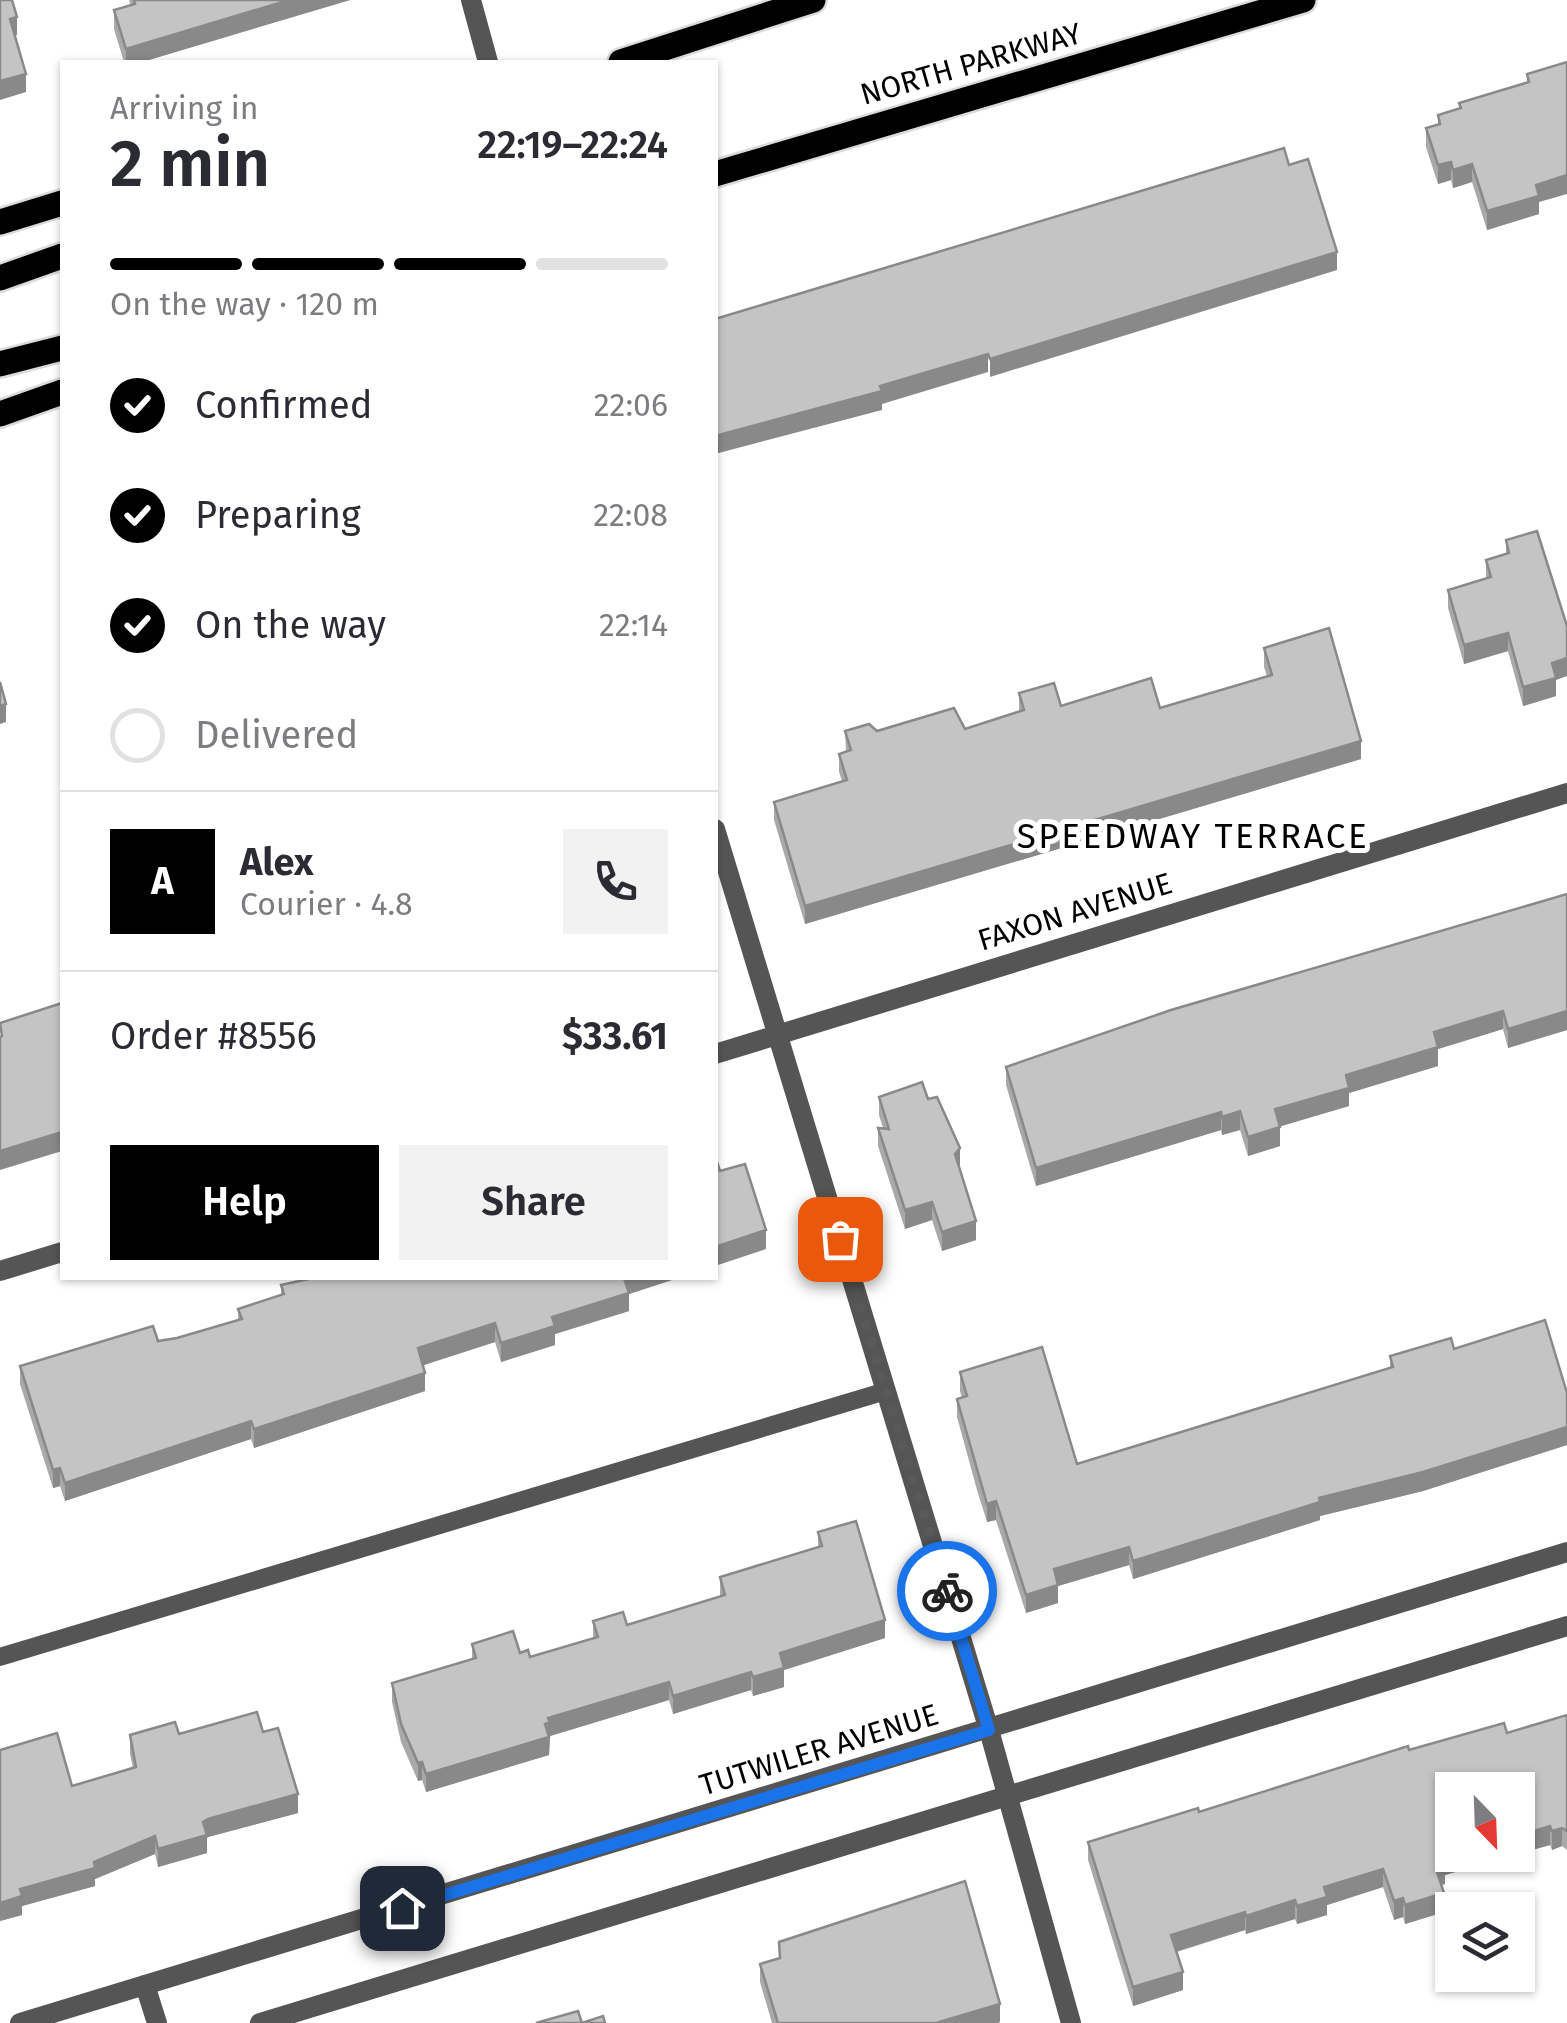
<!DOCTYPE html>
<html lang="en">
<head>
<meta charset="utf-8">
<style>
	:root { --surface:#fff; --page:#f2f2f3; --text:#2b2b33; --muted:#7c7c81; --line:#e1e1e2; --accent:#000 }
	body { margin:0; font-family:"Fira Sans",sans-serif; background:var(--page); color:var(--text); height:100vh; display:flex; flex-direction:column; font-size:38px; white-space:nowrap }
	* { box-sizing:border-box; margin:0 }
	p { font-size:32px; color:var(--muted) }
	.icon { flex:none; width:55px; height:55px; fill:none; stroke:currentColor; stroke-width:2; stroke-linecap:round; stroke-linejoin:round }
	.map { position:relative; flex:1; overflow:hidden }
	.side { position:absolute; left:60px; top:60px; width:658px; height:1220px; display:flex; flex-direction:column; background:var(--surface); border-radius:0px; box-shadow:0 2px 8px #0004 }
	.side>* { flex:none }
	.needle { width:65px; rotate:157deg }
	.tools { position:absolute; left:1435px; top:1772px; display:grid; gap:20px }
	.tools a { display:grid; place-items:center; width:100px; height:100px; border-radius:0px; background:var(--surface); box-shadow:0 2px 8px #0004; font-size:50px }
	.pin { position:absolute; display:grid; place-items:center; width:85px; height:85px; color:#fff; margin:-42px; border-radius:20px; box-shadow:0 5px 15px #0006 }
	.courier { position:absolute; display:grid; place-items:center; width:100px; height:100px; margin:-50px; border:8px solid #1a73e8; border-radius:50%; background:#fff; color:#222; box-shadow:0 2px 12px #0007 }
	.headline em { font-style:normal; font-weight:600 }
	.headline div { display:flex; flex-direction:column-reverse }
	.headline { display:flex; align-items:center; justify-content:space-between; height:170px; padding:0 50px }
	h1 { font-size:65px; font-weight:600; line-height:75px }
	.bar { display:grid; grid-template-columns:repeat(4,1fr); gap:15px 10px; align-content:center; height:120px; padding:0 50px }
	.bar i { height:12px; border-radius:8px; background:var(--line) }
	.bar .selected { background:var(--accent) }
	.bar p { grid-column:span 4 }
	.line { display:flex; align-items:center; gap:25px; padding:0 50px; border-top:2px solid var(--line) }
	.line div { flex:1 }
	.round { display:grid; place-items:center; flex:none; width:105px; height:105px; border-radius:0px; background:var(--page) }
	ol { padding:0 50px; list-style:none }
	li { display:flex; align-items:center; gap:30px; height:110px }
	li p { margin-inline-start:auto }
	li .icon { padding:10px; border-radius:50%; background:var(--accent); color:#fff; stroke-width:4 }
	li:last-child { color:var(--muted) }
	li i { width:55px; height:55px; border:5px solid var(--line); border-radius:50% }
	.button { display:flex; gap:20px; margin-top:auto; padding:20px 50px }
	.button a { flex:1; height:115px; border-radius:0px; background:var(--accent); color:#fff; font-size:40px; font-weight:600; line-height:115px; text-align:center }
	.button a+a { background:var(--page); color:var(--text) }
	.map>svg:first-child { display:block }
	.lines { fill:none; stroke-linecap:round; stroke-linejoin:round }
	.primary-casing { stroke:#dbdbdb; stroke-width:30 }
	.service { stroke:#555; stroke-width:18 }
	.minor { stroke:#555; stroke-width:20 }
	.primary { stroke:#000; stroke-width:25 }
	.wall { fill:#a9a9a9 }
	.shaded-wall { fill:#898989 }
	.building { fill:#c4c4c4; stroke:#898989; stroke-width:2.5 }
	.done { stroke:#595959; stroke-width:10; stroke-dasharray:0 18 }
	.route { stroke:#1a73e8; stroke-width:12 }
	.labels { text-anchor:middle; dominant-baseline:central; stroke-width:10; stroke-linejoin:round; paint-order:stroke }
	.street-label { font-size:30px; fill:#000; stroke:#fff }
	.quarter-label { font-size:35px; letter-spacing:2.5px; fill:#000; stroke:#fff }
</style>
</head>
<body>
<div class="map">
<svg width="1567" height="2023" viewBox="0 0 1567 2023">
	<rect width="100%" height="100%" fill="#fff"/>
	<g class="lines">
		<g class="primary-casing">
			<g id="primary">
				<path d="M621 62 813 0"/>
				<path d="M715 174 1303 0"/>
				<path d="M0 222 62 203"/>
				<path d="M0 278 62 256"/>
				<path d="M0 364 62 348"/>
				<path d="M0 414 62 392"/>
			</g>
		</g>
		<path class="service" d="M0 1657 886 1391"/>
		<g class="minor">
			<path d="M471 0 488 62"/>
			<path d="M715 829 989 1730 1071 2023"/>
			<path d="M715 1054 1567 793"/>
			<path d="M0 1271 62 1252"/>
			<path d="M145 1985 157 2023"/>
			<path d="M20 2023 1567 1552"/>
			<path d="M260 2023 1567 1626"/>
		</g>
		<use href="#primary" class="primary"/>
	</g>
	<g class="wall">
		<path d="M129 0H350L142 62H124L114 29V10L131 6Z"/>
		<path d="M1567 62 1539 202V214L1487 230 1472 182 1453 188 1451 180 1438 184 1426 147V128L1438 125V115L1459 109V103L1527 83V74Z"/>
		<path d="M1506 540 1556 680V696L1523 706 1508 651 1464 664 1448 608V590L1486 579V560L1506 554Z"/>
		<path d="M1264 648 1361 759 805 924 774 820V802L842 781 839 772V754L846 752 845 731 965 729 1019 711V693L1061 706 1160 708 1267 676 1264 667Z"/>
		<path d="M1567 894V1030L1508 1048 1503 1029 1438 1049V1066L1349 1093V1106L1280 1126V1146L1248 1156 1240 1130 1222 1135 1221 1130 1036 1186 1006 1085V1067Z"/>
		<path d="M879 1097 928 1099 960 1167 976 1240 942 1251 932 1220 905 1229 878 1146V1128H883L879 1115Z"/>
		<path d="M313 1278H678L629 1294V1311L555 1334V1345L501 1362 495 1342 423 1365 425 1391 254 1448 251 1439 65 1501 60 1486 53 1488 20 1384V1366L177 1338 238 1320V1309L281 1295V1285Z"/>
		<path d="M1454 1349 1567 1393V1445L1423 1491 1320 1516V1520L1133 1579 1129 1565 1058 1586V1603L1026 1613 996 1520 987 1522 977 1490 957 1417V1399L962 1398 960 1391V1372L1077 1464 1390 1368V1356Z"/>
		<path d="M818 1532 885 1638 784 1670V1687L753 1696 751 1690 673 1714 669 1700 550 1736 549 1755 426 1792 422 1780 418 1781 401 1742 392 1702V1683L472 1660V1644L520 1653 530 1657 593 1638V1621L627 1625 720 1596V1577L818 1547Z"/>
		<path d="M1567 1715V1850L1562 1846 1552 1850 1550 1845 1518 1854V1790L1452 1855H1514L1445 1875V1884L1442 1885 1444 1912 1405 1924 1403 1917 1394 1920 1383 1887 1327 1905V1915L1297 1924 1295 1919 1246 1934 1245 1930 1177 1952 1183 1990 1133 2006 1088 1860V1842L1199 1812 1409 1750 1507 1733Z"/>
		<path d="M263 1732 298 1813 208 1837 207 1838V1853L158 1867 155 1854 95 1879V1886L22 1906V1915L0 1921 72 1786 133 1768 130 1754V1735Z"/>
		<path d="M779 1942 1000 2022 772 2023 760 1982V1964L779 1958Z"/>
	</g>
	<g class="shaded-wall">
		<path d="M289 0H350L142 62H126V49Z"/>
		<path d="M17 17V35L10 37V19Z"/>
		<path d="M26 74V92L0 100V81Z"/>
		<path d="M1451 162V180L1438 184V165Z"/>
		<path d="M1472 164V182L1453 188V170Z"/>
		<path d="M1567 175V194L1539 202V214L1487 230V211L1536 185Z"/>
		<path d="M1337 252V270L990 377V359Z"/>
		<path d="M988 354V372L882 404V410L715 454V436Z"/>
		<path d="M1508 633V651L1464 664V645Z"/>
		<path d="M1567 658V676L1556 680V696L1523 706V687L1552 663Z"/>
		<path d="M6 704V722L0 724V706Z"/>
		<path d="M1361 741V759L805 924V906Z"/>
		<path d="M1503 1011V1029L1438 1049V1066L1349 1093V1106L1275 1128V1109L1434 1032Z"/>
		<path d="M1567 1011V1030L1508 1048V1029Z"/>
		<path d="M1240 1111V1130L1222 1135V1117Z"/>
		<path d="M1221 1112V1130L1036 1186V1168Z"/>
		<path d="M1280 1127V1146L1248 1156V1137Z"/>
		<path d="M62 1132V1151L0 1170V1151Z"/>
		<path d="M960 1148V1167L955 1154Z"/>
		<path d="M932 1202V1220L905 1229V1210Z"/>
		<path d="M976 1221V1240L942 1251V1232Z"/>
		<path d="M766 1230V1249L715 1266V1247Z"/>
		<path d="M624 1278H678L629 1294V1311L555 1334V1345L501 1362V1343Z"/>
		<path d="M495 1323V1342L418 1367V1348Z"/>
		<path d="M425 1373V1391L254 1448V1429Z"/>
		<path d="M251 1421V1439L65 1501V1483Z"/>
		<path d="M1567 1427V1445L1423 1491 1320 1516V1520L1133 1579V1561L1319 1498Z"/>
		<path d="M60 1468V1486L53 1488V1470Z"/>
		<path d="M996 1501V1520L987 1522V1504Z"/>
		<path d="M1129 1547V1565L1058 1586V1603L1026 1613V1595L1054 1569Z"/>
		<path d="M885 1620V1638L784 1670V1687L753 1696V1677L780 1653Z"/>
		<path d="M751 1672V1690L673 1714V1696Z"/>
		<path d="M669 1682V1700L550 1736 549 1755 426 1792V1774L545 1724 548 1718Z"/>
		<path d="M422 1762V1780L418 1781V1763Z"/>
		<path d="M298 1794V1813L208 1837 207 1838V1853L158 1867V1849L208 1819Z"/>
		<path d="M1550 1826V1845L1518 1854V1836Z"/>
		<path d="M1562 1828V1846L1552 1850V1831Z"/>
		<path d="M155 1836V1854L95 1879V1886L22 1906V1915L0 1921V1903L20 1889 94 1862Z"/>
		<path d="M1452 1854V1855H1514L1445 1875V1884L1436 1887V1869L1442 1857Z"/>
		<path d="M1383 1869V1887L1327 1905V1915L1297 1924V1906L1324 1887Z"/>
		<path d="M1444 1893V1912L1405 1924V1905Z"/>
		<path d="M1403 1898V1917L1394 1920V1901Z"/>
		<path d="M1295 1900V1919L1246 1934V1916Z"/>
		<path d="M1245 1912V1930L1171 1953V1935Z"/>
		<path d="M1183 1972V1990L1133 2006V1987Z"/>
		<path d="M1000 2004V2022L998 2023H936Z"/>
	</g>
	<g class="building">
		<path d="M0 0H12L17 17 10 19 26 74 0 81Z"/>
		<path d="M134 0H289L126 49 114 10 135 4Z"/>
		<path d="M1567 62V175L1536 185 1539 196 1487 211 1472 164 1453 170 1451 162 1438 165 1426 128 1440 124 1438 115 1461 108 1459 103 1529 82 1527 74Z"/>
		<path d="M1284 148 1289 165 1308 159 1337 252 990 359 988 354 880 386 882 391 715 436V319Z"/>
		<path d="M1537 531 1567 626V658L1552 663 1556 678 1523 687 1508 633 1464 645 1448 590 1491 577 1486 560 1509 553 1506 540Z"/>
		<path d="M1329 628 1361 741 805 906 774 802 847 780 839 754 851 750 845 731 869 724 877 731 954 708 965 729 1024 710 1019 693 1054 683 1061 706 1151 678 1160 708 1272 675 1264 648Z"/>
		<path d="M0 682 6 704 0 706Z"/>
		<path d="M1567 894V1011L1508 1029 1503 1011 1434 1032 1438 1047 1346 1075 1349 1088 1275 1109 1280 1127 1248 1137 1240 1111 1222 1117 1221 1112 1036 1168 1006 1067 1171 1010Z"/>
		<path d="M62 1003V1132L0 1151V1037L2 1036 0 1023Z"/>
		<path d="M922 1082 928 1099 937 1097 960 1148 955 1154 976 1221 942 1232 932 1202 905 1210 878 1128 889 1129 879 1097Z"/>
		<path d="M715 1156 720 1171 745 1164 766 1230 715 1247Z"/>
		<path d="M313 1278H624L629 1293 552 1317 555 1326 501 1343 495 1323 418 1348 425 1373 254 1429 251 1421 65 1483 60 1468 53 1470 20 1366 153 1326 158 1341 177 1338 242 1319 238 1309 284 1294 281 1285Z"/>
		<path d="M1545 1320 1567 1393V1427L1423 1472 1319 1498 1320 1502 1133 1561 1129 1547 1054 1569 1058 1585 1026 1595 996 1501 987 1504 957 1399 967 1396 960 1372 1042 1347 1077 1464 1393 1367 1390 1356 1451 1338 1454 1349Z"/>
		<path d="M856 1521 885 1620 780 1653 784 1668 753 1677 751 1672 673 1696 669 1682 548 1718 550 1722 545 1724 549 1737 426 1774 422 1762 418 1763 401 1724 392 1683 476 1658 472 1644 513 1631 520 1653 528 1650 530 1657 598 1637 593 1621 623 1612 627 1625 725 1595 720 1577 822 1546 818 1532Z"/>
		<path d="M257 1712 263 1732 278 1728 298 1794 208 1819 203 1822 207 1835 158 1849 155 1836 94 1862 95 1868 20 1889 22 1896 0 1903V1750L57 1733 72 1786 136 1767 130 1735 175 1722 179 1734Z"/>
		<path d="M1567 1715V1831L1562 1828 1552 1831 1550 1826 1518 1836V1790H1452V1854L1442 1857 1445 1866 1436 1869 1444 1893 1405 1905 1403 1898 1394 1901 1383 1869 1324 1887 1327 1897 1297 1906 1295 1900 1246 1916 1245 1912 1171 1935 1183 1972 1133 1987 1088 1842 1198 1808 1199 1812 1408 1746 1409 1750 1504 1723 1507 1733Z"/>
		<path d="M965 1881 1000 2004 936 2023H778L760 1964 780 1958 779 1942Z"/>
		<path d="M578 2011 582 2023H536Z"/>
		<path d="M603 2016 605 2023H582Z"/>
	</g>
	<g class="lines">
		<path class="done" d="M840 1239 947 1591"/>
		<path class="route" d="M402 1908 989 1730 947 1591"/>
	</g>
	<g class="labels">
		<g class="street-label">
			<text transform="translate(971 64) rotate(-16)">NORTH PARKWAY</text>
			<text transform="translate(1075 912) rotate(-17)">FAXON AVENUE</text>
			<text transform="translate(819 1750) rotate(-17)">TUTWILER AVENUE</text>
		</g>
		<g class="quarter-label">
			<text x="1193" y="836">SPEEDWAY TERRACE</text>
		</g>
	</g>
</svg>
<div class="tools">
<a><svg class="needle" viewBox="-14 -14 28 28"><path d="M0-13l5 13h-10z" fill="#e53935"/><path d="M0 13l5-13h-10z" fill="#7c7c81"/></svg></a>
<a><svg class="icon" aria-label="layers" viewBox="0 0 24 24"><path d="M12 4l9 5-9 5-9-5zM3 14l9 5 9-5"/></svg></a>
</div>
<div class="pin" style="left:840px;top:1239px;background:#ea580c"><svg class="icon" aria-label="bag" viewBox="0 0 24 24"><path d="M5 8h14l-1 12H6zM9 8a3 3 0 0 1 6 0"/></svg></div>
<div class="pin" style="left:402px;top:1908px;background:#1f2937"><svg class="icon" aria-label="home" viewBox="0 0 24 24"><path d="M3 11l9-7 9 7M6 9v11h12V9"/></svg></div>
<div class="courier" style="left:947px;top:1591px"><svg class="icon" aria-label="bike" viewBox="0 0 24 24"><circle cx="6" cy="16" r="4"/><circle cx="18" cy="16" r="4"/><path d="M6 16l4-8h5l3 8M10 8l3 8H6M13 5h3"/></svg></div>
<section class="side">
<div class="headline"><div><h1>2 min</h1><p>Arriving in</p></div><em>22:19–22:24</em></div>
<div class="bar"><i class="selected"></i><i class="selected"></i><i class="selected"></i><i></i><p>On the way · 120 m</p></div>
<ol>
<li><svg class="icon" aria-label="check" viewBox="0 0 24 24"><path d="M5 12l5 5 9-10"/></svg>Confirmed<p>22:06</p></li>
<li><svg class="icon" aria-label="check" viewBox="0 0 24 24"><path d="M5 12l5 5 9-10"/></svg>Preparing<p>22:08</p></li>
<li><svg class="icon" aria-label="check" viewBox="0 0 24 24"><path d="M5 12l5 5 9-10"/></svg>On the way<p>22:14</p></li>
<li><i></i>Delivered</li>
</ol>
<div class="line" style="height:180px"><b class="round" style="background:var(--accent);color:#fff">A</b><div><b>Alex</b><p>Courier · 4.8</p></div><a class="round"><svg class="icon" aria-label="phone" viewBox="0 0 24 24"><path d="M5 4h4l2 5-3 2q2 4 5 5l2-3 5 2v4C11 20 4 13 5 4z"/></svg></a></div>
<div class="line" style="height:130px"><div>Order #8556</div><b>$33.61</b></div>
<div class="button"><a>Help</a><a>Share</a></div>
</section>
</div>
</body>
</html>
